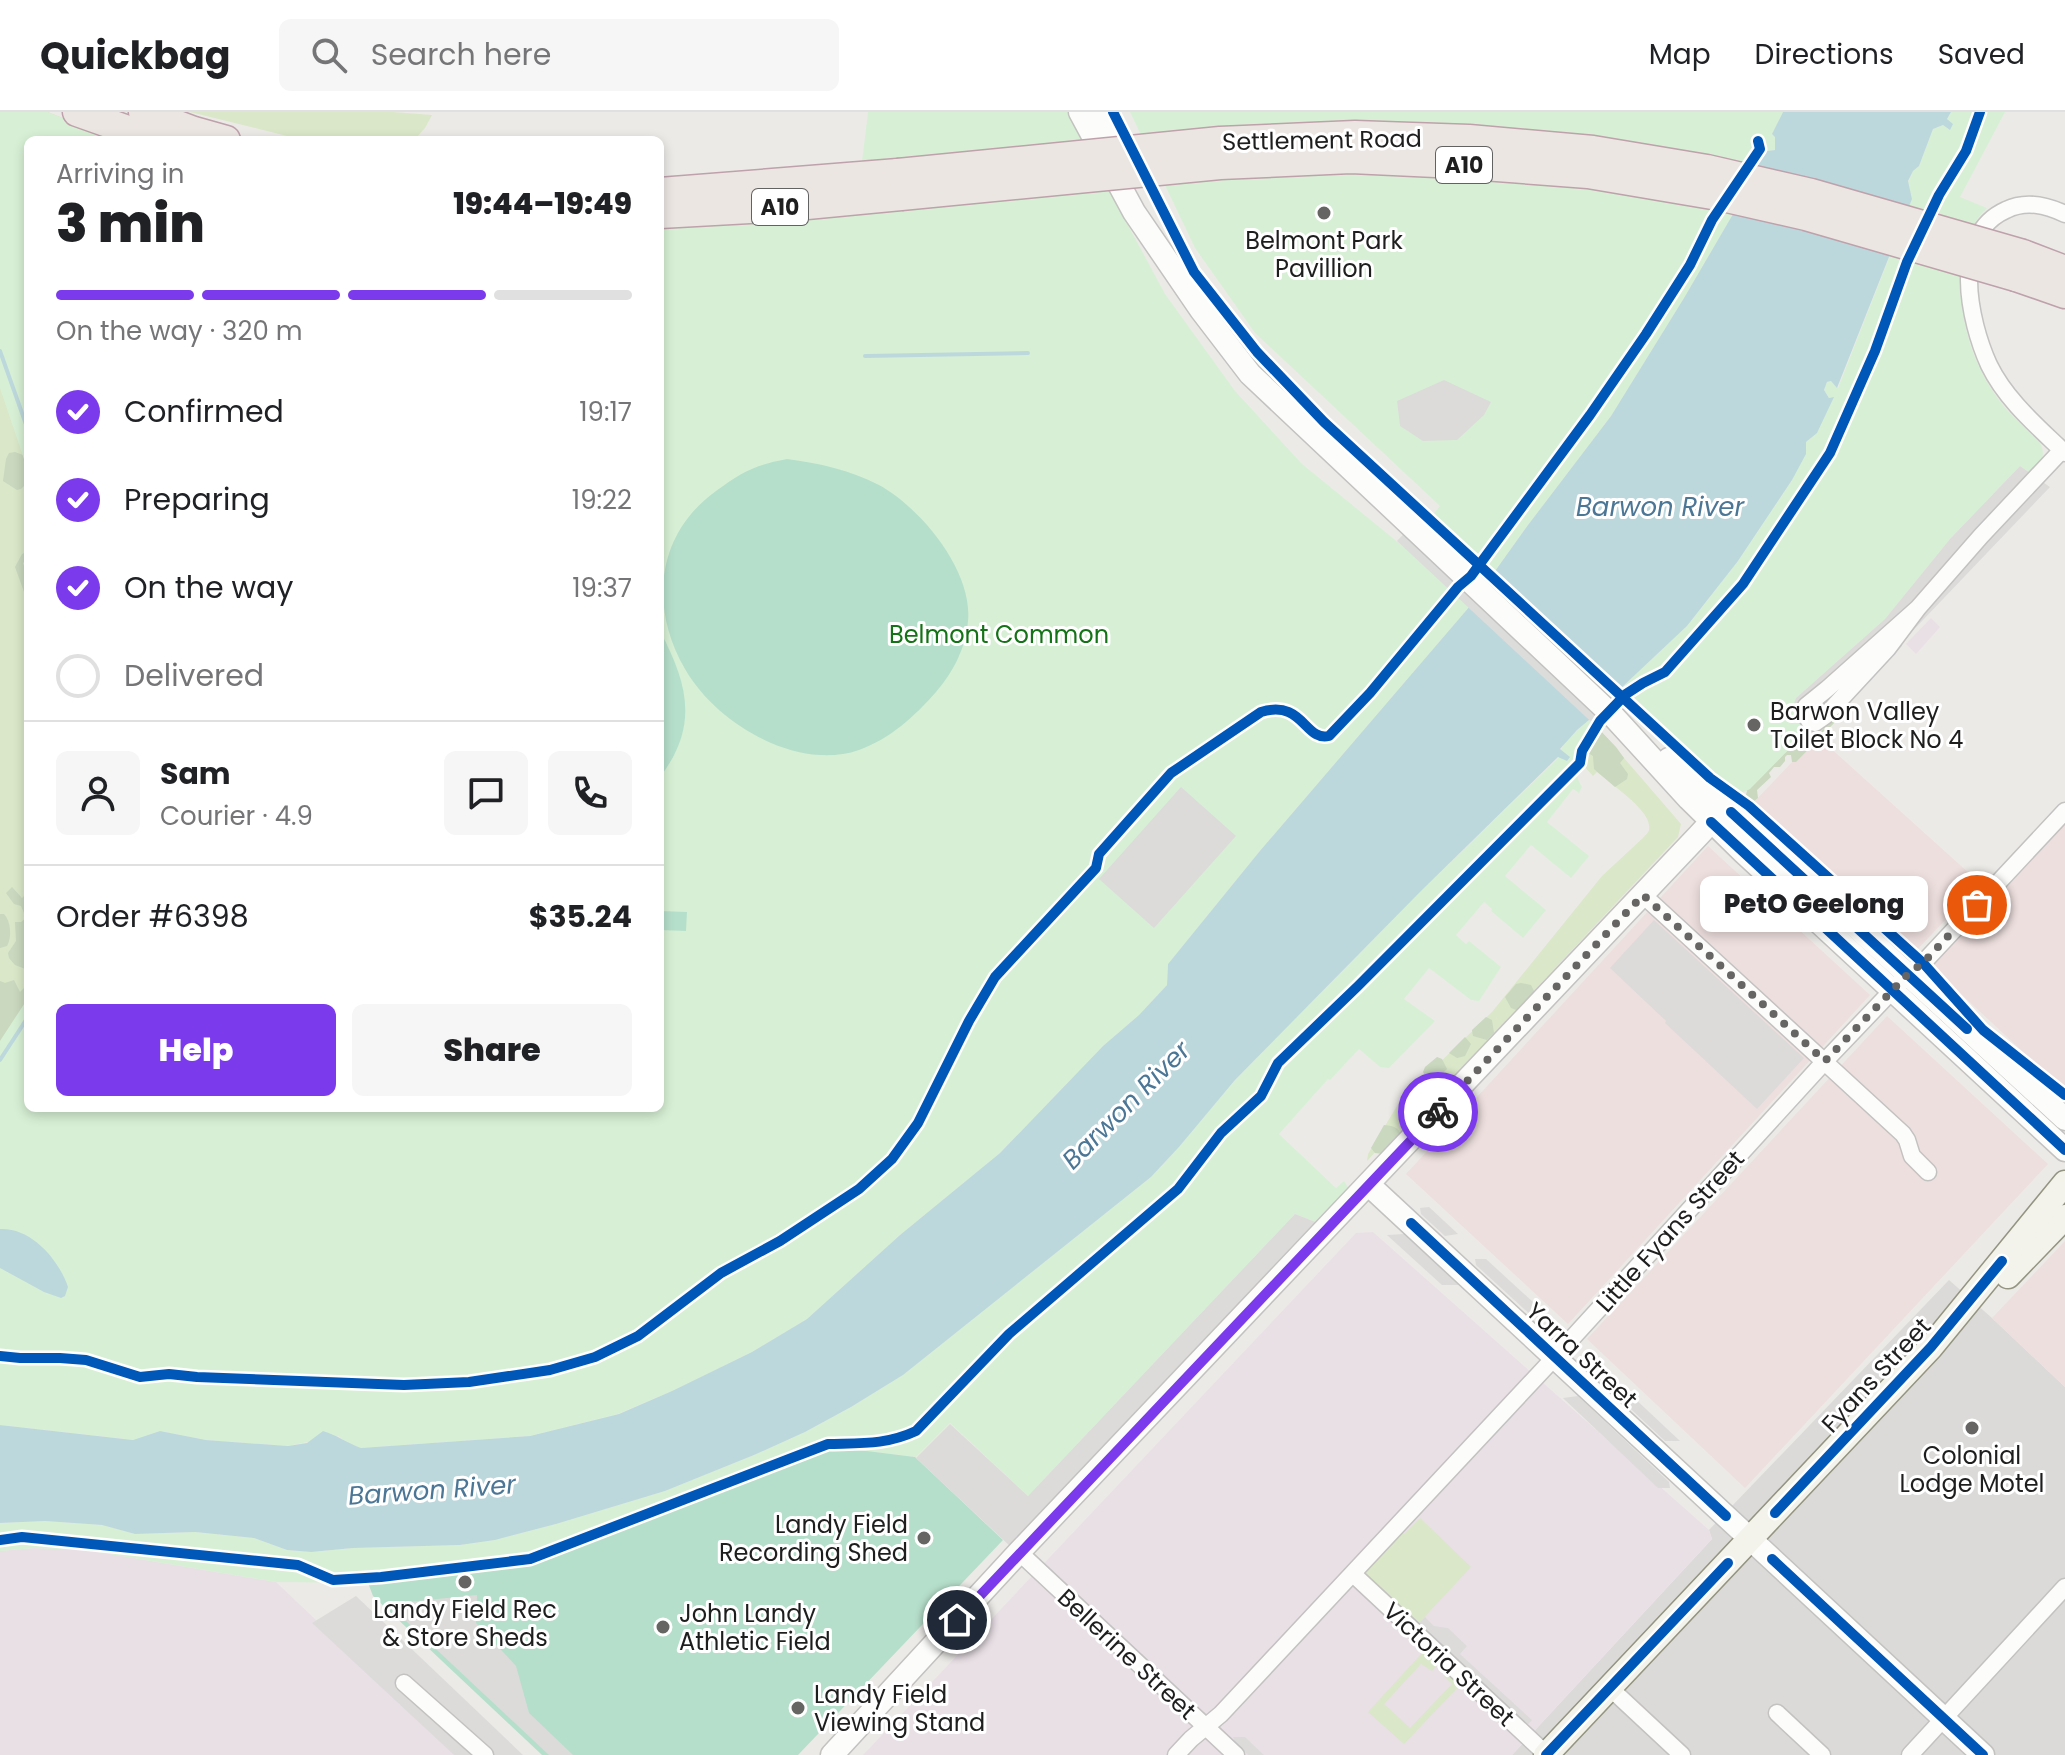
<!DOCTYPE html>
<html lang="en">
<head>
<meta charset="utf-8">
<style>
	:root { --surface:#fff; --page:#f6f6f6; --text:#202124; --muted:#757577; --line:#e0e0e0; --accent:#7c3aed }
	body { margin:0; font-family:Poppins,sans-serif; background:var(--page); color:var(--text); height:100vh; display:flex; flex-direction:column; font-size:30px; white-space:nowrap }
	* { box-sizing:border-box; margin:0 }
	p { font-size:26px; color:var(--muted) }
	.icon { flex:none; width:44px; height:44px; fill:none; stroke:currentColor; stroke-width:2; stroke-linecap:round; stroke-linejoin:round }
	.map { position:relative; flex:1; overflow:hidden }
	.sheet { position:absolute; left:24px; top:24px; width:640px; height:976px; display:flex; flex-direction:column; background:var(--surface); border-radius:12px; box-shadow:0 4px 12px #0003 }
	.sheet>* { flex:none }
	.pin { position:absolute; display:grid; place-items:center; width:68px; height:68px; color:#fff; margin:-34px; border:4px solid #fff; border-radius:50%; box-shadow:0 2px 8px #0007 }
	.courier { position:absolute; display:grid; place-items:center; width:80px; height:80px; margin:-40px; border:6px solid #7c3aed; border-radius:50%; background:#fff; color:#222; box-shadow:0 2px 10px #0007 }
	.bubble { position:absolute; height:56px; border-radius:12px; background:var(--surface); box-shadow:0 4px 12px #0003; font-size:26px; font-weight:800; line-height:56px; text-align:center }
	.overview em { font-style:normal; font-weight:800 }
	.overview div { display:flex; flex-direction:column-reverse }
	.overview { display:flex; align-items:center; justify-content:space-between; height:136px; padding:0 32px }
	h1 { font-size:52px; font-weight:800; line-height:60px }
	.bar { display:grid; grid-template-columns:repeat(4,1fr); gap:12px 8px; align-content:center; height:96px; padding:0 32px }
	.bar i { height:10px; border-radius:6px; background:var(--line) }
	.bar .selected { background:var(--accent) }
	.bar p { grid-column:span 4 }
	.line { display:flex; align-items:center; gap:20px; padding:0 32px; border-top:2px solid var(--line) }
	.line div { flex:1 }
	.round { display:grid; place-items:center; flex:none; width:84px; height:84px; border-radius:12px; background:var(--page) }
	ol { padding:0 32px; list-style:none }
	li { display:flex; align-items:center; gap:24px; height:88px }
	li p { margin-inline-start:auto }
	li .icon { padding:8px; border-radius:50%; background:var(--accent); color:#fff; stroke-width:4 }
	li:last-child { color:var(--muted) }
	li i { width:44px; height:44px; border:4px solid var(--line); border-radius:50% }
	.cta { display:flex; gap:16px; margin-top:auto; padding:16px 32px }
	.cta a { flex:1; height:92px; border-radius:12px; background:var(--accent); color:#fff; font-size:32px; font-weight:800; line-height:92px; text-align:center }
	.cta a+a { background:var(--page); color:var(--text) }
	header { display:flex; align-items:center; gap:48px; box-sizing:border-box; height:112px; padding:0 40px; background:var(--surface); border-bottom:2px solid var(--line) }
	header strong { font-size:38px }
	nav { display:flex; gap:44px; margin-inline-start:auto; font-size:28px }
	.search { width:560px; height:72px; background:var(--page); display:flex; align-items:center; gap:20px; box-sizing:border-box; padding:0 28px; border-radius:12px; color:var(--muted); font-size:30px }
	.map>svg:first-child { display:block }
	.residential { fill:#dbdad8 }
	.commercial { fill:#eddfde }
	.industrial { fill:#e9e0e6 }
	.grass { fill:#dae7c8 }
	.forest { fill:#c9d8be }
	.park { fill:#d7f0d5 }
	.pitch { fill:#b6dfcb }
	.parking { fill:#dcdbda }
	.water { fill:#bdd8dc }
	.pier { fill:#dcdcda }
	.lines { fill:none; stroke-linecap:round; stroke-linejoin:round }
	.stream { stroke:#bdd8dc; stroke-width:4 }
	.minor-casing { stroke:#c3c2c1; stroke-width:19 }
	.tertiary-casing { stroke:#c3c2c1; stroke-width:25 }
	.secondary-casing { stroke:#949481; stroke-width:27 }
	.trunk-casing { stroke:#bea1ab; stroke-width:31 }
	.minor { stroke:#fcfcfb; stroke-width:16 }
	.tertiary { stroke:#fcfcfb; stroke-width:22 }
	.secondary { stroke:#f3f2eb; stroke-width:24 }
	.trunk { stroke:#ece6e3; stroke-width:28 }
	.trunk-bridge-casing { stroke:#bea1ab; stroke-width:31; stroke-linecap:butt }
	.trunk-bridge { stroke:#ece6e3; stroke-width:28 }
	.cycleway-casing { stroke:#fff; stroke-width:15 }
	.cycleway { stroke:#0057b8; stroke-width:10 }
	.done { stroke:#666564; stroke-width:8; stroke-dasharray:0 14.4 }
	.route { stroke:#7c3aed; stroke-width:10 }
	.poi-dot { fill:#666564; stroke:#fff; stroke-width:3 }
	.labels { text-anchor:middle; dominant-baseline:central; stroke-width:6; stroke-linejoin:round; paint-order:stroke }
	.shield { fill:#fff; stroke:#626262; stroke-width:2 }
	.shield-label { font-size:22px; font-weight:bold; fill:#1e1e1e }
	.street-label { font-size:24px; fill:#1e1e1e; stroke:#fff }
	.poi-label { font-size:24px; fill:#1e1e1e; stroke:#fff }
	.park-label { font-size:24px; fill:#157317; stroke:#fff }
	.water-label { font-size:26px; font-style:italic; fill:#4c7696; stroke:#fff }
</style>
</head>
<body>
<header>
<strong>Quickbag</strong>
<div class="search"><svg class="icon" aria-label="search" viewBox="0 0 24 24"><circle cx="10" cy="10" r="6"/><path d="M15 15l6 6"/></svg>Search here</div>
<nav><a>Map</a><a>Directions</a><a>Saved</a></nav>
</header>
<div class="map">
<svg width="2065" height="1643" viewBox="0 0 2065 1643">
	<rect width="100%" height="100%" fill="#eceae7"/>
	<path class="residential" d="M1949 1168 1992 1206 2065 1275V1643H1512L1712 1427 1709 1418Z"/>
	<g class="commercial">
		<path d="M1817 624 1980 771 1916 839 1753 691Z"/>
		<path d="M2065 711V979L1932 855Z"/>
		<path d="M1708 734 1870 883 1568 1212 1406 1062Z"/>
		<path d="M1887 904 2048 1052 1745 1376 1587 1227Z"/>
		<path d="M2065 1129V1275L1992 1206Z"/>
	</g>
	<g class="industrial">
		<path d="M1931 506 1940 515 1916 542 1906 532Z"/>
		<path d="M1373 1120 1709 1418 1712 1427 1512 1643H863L1356 1121Z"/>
		<path d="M34 1436 86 1438 276 1470 458 1643H0V1439Z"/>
	</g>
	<g class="grass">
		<path d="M0 0H48L118 28H28V886L0 929Z"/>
		<path d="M190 0H393L432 3 425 16 414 28H303Z"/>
		<path d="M1599 617 1681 712 1678 725 1391 1031 1379 1036 1367 1049 1368 1042 1400 989 1492 900 1602 764 1644 725C1648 720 1650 720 1649 713 1648 697 1610 671 1597 660L1593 664 1583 653 1588 633Z"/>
		<path d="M1420 1406 1471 1455 1417 1513 1366 1469 1364 1459 1400 1421 1404 1422Z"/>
		<path d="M1412 1527 1438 1552 1432 1559 1421 1552 1384 1592 1410 1616 1452 1572 1443 1563 1450 1558 1462 1571 1404 1632 1368 1600 1423 1540 1410 1529Z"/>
	</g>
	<g class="forest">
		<path d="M15 340 23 343 28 359V370L21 377 17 378 3 369 6 347 9 341Z"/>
		<path d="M26 440 28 446 23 451 28 466V491L15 455 22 442Z"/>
		<path d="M1842 598 1844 600 1841 604 1796 650H1792L1791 643H1787L1785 645V649L1780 655H1774L1769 661 1771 665 1757 678 1758 686 1752 691 1745 686 1747 679 1745 676 1784 617 1797 629 1800 638Z"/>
		<path d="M1595 613 1616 635 1624 646 1620 651 1628 662 1627 667 1615 675 1594 657 1593 644 1579 635 1583 616Z"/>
		<path d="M12 775 22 786 28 780V858L15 853 9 846 8 841 16 829 15 810H21L26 806 21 794 14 792 6 781Z"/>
		<path d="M0 802H4C11 810 12 825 7 834L0 836Z"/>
		<path d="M14 868 20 880 28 872V980L0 1035V869L5 871Z"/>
		<path d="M1521 871 1531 873 1536 883 1524 901 1511 896 1505 885 1516 872Z"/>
		<path d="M1486 905 1492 908 1494 921 1487 928 1473 924 1472 918Z"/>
		<path d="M1465 925 1471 932 1465 944 1457 946 1449 941Z"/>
		<path d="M1437 945 1442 947 1447 957 1435 969 1428 968 1423 960 1425 955Z"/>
		<path d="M1384 1013C1395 1014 1400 1016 1402 1027L1383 1042 1375 1041 1371 1036Z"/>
	</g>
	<g class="park">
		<path d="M0 0H47L117 28H28V359L0 276Z"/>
		<path d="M868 0H1067L1165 182 1235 279 1302 352 1405 436 1440 394 1255 221 1195 136 1130 0H1783L1772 22 1775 24V38L1767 39 1762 43 1733 102 1684 186 1611 304 1528 413 1470 494 1259 740 1168 852 1167 873 1139 903 1103 934 1000 1041 900 1123 807 1207 752 1240 672 1279 618 1302 530 1324 361 1336 349 1332 338 1324 288 1334 206 1328 160 1319 134 1328 0 1313V929L28 886V996H660V112L856 99Z"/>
		<path d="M1951 0H2005L1960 85 1987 96C1973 109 1970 122 1966 139 1952 194 1971 258 2009 300 2019 311 2030 321 2040 331 2047 344 2040 352 2032 362L2020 354 1950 427 1885 507 1796 586 1801 616 1805 621 1750 677 1740 682 1706 658 1619 578 1687 514 1738 449 1792 368 1806 330 1811 326 1829 286 1824 278 1827 270 1831 269 1838 276 1912 87 1908 70 1913 59 1919 54 1933 17 1943 13 1949 17 1947 7Z"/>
		<path d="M1589 608 1595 613C1579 631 1568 653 1582 675L1579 681 1573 677 1547 710 1589 744 1571 766 1531 733 1505 764 1546 798 1523 826 1491 799 1492 797 1484 790 1456 823 1466 832 1469 829 1501 855 1479 889 1471 888 1429 856 1404 887 1435 909 1389 956 1380 955 1359 937 1330 968 1328 967 1279 1022 1336 1076 1344 1069 1349 1077 1318 1111 1295 1102 1028 1384 950 1311 916 1345 826 1334 530 1453 368 1471 276 1470 86 1438 34 1436 0 1439V1411L45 1409 103 1413 135 1422 195 1420 254 1426 287 1438 311 1440 353 1436 460 1433 495 1428 556 1412 665 1379 754 1343 805 1320 851 1295 903 1263 1151 1065 1179 1035 1235 968 1421 779 1559 645C1560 631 1578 617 1589 608Z"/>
	</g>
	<g class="pitch">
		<path d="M787 347C819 351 850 358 879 373 921 396 973 459 968 509 966 535 953 561 936 580 915 604 890 627 859 638 831 648 799 643 771 631 737 616 704 590 685 557 649 495 656 422 716 379 742 360 755 353 787 347Z"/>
		<path d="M660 519C688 572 699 614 660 665Z"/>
		<path d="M660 799 687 800 686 819 660 818Z"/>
		<path d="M827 1334 915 1345 1003 1428 798 1643H542L373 1484 368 1471 530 1453Z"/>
	</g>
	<g class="parking">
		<path d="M1444 268 1491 290 1484 303 1457 328 1423 329 1400 314 1397 289Z"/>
		<path d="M2020 354 2050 375 1901 531 1902 534 1813 628 1796 608 1793 594 1796 586 1885 507 1950 427Z"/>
		<path d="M1181 675 1236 724 1154 816 1099 767Z"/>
		<path d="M1654 808 1804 946 1757 997 1665 911 1666 909 1610 856Z"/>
		<path d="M1429 1095 1458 1122 1445 1124 1421 1102 1420 1096Z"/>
		<path d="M1295 1102 1318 1111 1011 1435 916 1346 950 1312 1028 1384Z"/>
		<path d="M1404 1122 1459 1173H1442L1387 1123Z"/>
		<path d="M1475 1147H1486L1546 1202 1534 1206 1476 1153Z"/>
		<path d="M1585 1254H1600L1680 1329H1665Z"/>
		<path d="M1578 1284 1669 1370 1670 1376H1658L1563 1286Z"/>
		<path d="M477 1483 476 1511 516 1554 529 1601 573 1643H549L388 1492Z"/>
		<path d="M356 1484 523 1643H454L312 1511Z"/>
		<path d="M1425 1505 1434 1514 1448 1516 1467 1534 1460 1542 1532 1608 1524 1617 1417 1513Z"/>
		<path d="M1233 1625H1245L1264 1643H1248L1235 1630Z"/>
	</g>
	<g class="water">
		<path d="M1783 0H1951L1947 7 1953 12 1950 18 1943 13 1933 17 1919 54 1913 59 1908 69 1912 87 1837 276 1831 269 1827 270 1824 278 1829 286 1834 285 1817 321 1806 330V342L1792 368 1738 449 1687 514 1619 578 1593 608H1589L1577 618 1560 637 1570 645 1567 649 1558 645 1421 779 1235 968 1179 1035 1151 1065 903 1263 851 1295 805 1320 754 1343 665 1379 556 1412 495 1428 460 1433 353 1436 311 1440 287 1438 254 1426 195 1420 135 1422 102 1413 45 1409 0 1411V1313L133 1328 160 1319 206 1328 288 1334 307 1331 323 1319C337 1323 347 1331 361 1336L530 1324 619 1302 672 1279 752 1240 807 1207 900 1123 1000 1041 1103 934 1139 903 1167 873 1168 852 1259 740 1470 494 1528 413 1611 304 1684 186 1733 102 1762 43 1767 39 1775 38V25L1772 22Z"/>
		<path d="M0 1117C31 1115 59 1148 68 1175L65 1184 61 1186 44 1180 0 1156Z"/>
	</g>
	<path class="pier" d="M1426 398 1629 588 1601 619 1397 429Z"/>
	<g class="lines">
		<g class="stream">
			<path d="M0 239 28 318"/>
			<path d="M865 244 1028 241"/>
			<path d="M0 948 28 905"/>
		</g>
		<g class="minor-casing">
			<g id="minor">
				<path d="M2065 102C2046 93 2026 88 2006 98 1950 123 1969 209 1989 253 2006 288 2037 314 2065 341"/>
				<path d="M1918 496 1827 577 1806 594 1805 602 1810 610 1815 611 1825 604 1888 536 1918 496 1981 424 2062 338"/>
				<path d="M1643 783 1903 1022 1907 1028 1912 1044 1928 1060"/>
				<path d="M1019 1440 1236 1643"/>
				<path d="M1353 1462 1546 1642"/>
				<path d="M404 1571 485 1643"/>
				<path d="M1610 1576 1682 1643"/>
				<path d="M1777 1601 1822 1643"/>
				<path d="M1176 1643 1191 1627 1221 1602 1555 1245 1825 949 1908 862 1923 851 2065 699"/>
				<path d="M1910 1643 2065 1475"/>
			</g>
		</g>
		<g class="tertiary-casing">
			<g id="tertiary">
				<path d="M1080 0 1134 100 1201 198 1250 262 1614 605 1689 687 1743 740 2065 1038"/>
				<path d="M1102 0 1124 52"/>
				<path d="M1669 647 1731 700 2065 1007"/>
				<path d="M1369 1073 1983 1643"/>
				<path d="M832 1643 1019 1440 1698 724 1711 710 1714 699"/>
			</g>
		</g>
		<g class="secondary-casing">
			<g id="secondary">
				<path d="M2008 1164 2065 1105"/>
				<path d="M1546 1643 1931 1235 2065 1071"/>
			</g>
		</g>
		<g class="trunk-casing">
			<g id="trunk">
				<path d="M77 0 156 28"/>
				<path d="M143 0 194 19 226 28"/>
				<path d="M660 80 898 61"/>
				<path d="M660 102 786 95 901 84"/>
				<path d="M2023 142 2065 158"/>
				<path d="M2016 165 2065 182"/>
			</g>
		</g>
		<use href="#minor" class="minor"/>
		<use href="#tertiary" class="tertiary"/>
		<use href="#secondary" class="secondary"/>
		<use href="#trunk" class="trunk"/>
		<g class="trunk-bridge-casing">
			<g id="trunk-bridge">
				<path d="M898 61 1220 29 1355 23 1469 27 1593 38 1707 57 1811 81 2023 142"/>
				<path d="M901 84 1220 53 1351 47 1457 52 1588 62 1718 84 1806 104 2016 165"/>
			</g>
		</g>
		<use href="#trunk-bridge" class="trunk-bridge"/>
		<g class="cycleway-casing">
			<g id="cycleway">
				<path d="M1113 0 1194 160 1257 240 1324 310 1710 666 1749 694 1923 851 1983 918 2065 983"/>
				<path d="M1731 700 1967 917"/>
				<path d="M1711 710 2065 1038"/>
				<path d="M1411 1111 1726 1404"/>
				<path d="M0 1244 20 1246H60L86 1248 140 1265 169 1262 197 1265 404 1273 469 1270 550 1258 595 1245 638 1224 721 1161 780 1129 859 1077 892 1047 918 1011 969 909 995 865 1096 756 1099 742 1171 661 1261 600C1303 587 1305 630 1329 624L1370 581 1458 475 1471 464 1590 303 1646 222 1690 153 1712 108 1760 37 1758 29"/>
				<path d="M1775 1401 1931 1235 2002 1149"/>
				<path d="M0 1428 22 1425 298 1453 333 1468 381 1465 530 1447 828 1332C861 1331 886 1333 916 1319L1009 1222 1178 1077 1221 1021 1261 984 1278 951 1358 874 1580 651 1582 639 1600 609 1626 582 1643 571 1665 560 1743 472 1830 341 1875 239 1907 150 1939 83 1966 39 1980 0"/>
				<path d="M1772 1447 1983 1643"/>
				<path d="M1546 1643 1728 1451"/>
			</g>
		</g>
		<use href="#cycleway" class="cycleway"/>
	</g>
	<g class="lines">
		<path class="done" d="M1438 1000 1643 783 1825 949 1908 862 1923 851 1977 793"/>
		<path class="route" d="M957 1508 1438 1000"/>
	</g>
	<g class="poi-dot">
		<circle cx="1324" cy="101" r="8"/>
		<circle cx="1754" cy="613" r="8"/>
		<circle cx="1972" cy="1316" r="8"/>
		<circle cx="924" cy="1426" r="8"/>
		<circle cx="465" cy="1470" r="8"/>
		<circle cx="663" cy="1515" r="8"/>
		<circle cx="798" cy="1596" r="8"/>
	</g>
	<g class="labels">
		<g class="shield">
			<rect x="1436" y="35" width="56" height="36" rx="6"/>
			<rect x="752" y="77" width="56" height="36" rx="6"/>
		</g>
		<g class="shield-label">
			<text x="1464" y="53">A10</text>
			<text x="780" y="95">A10</text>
		</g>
		<g class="street-label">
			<text transform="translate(1322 28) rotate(-1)">Settlement Road</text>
			<text transform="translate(1670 1119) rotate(-48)">Little Fyans Street</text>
			<text transform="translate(1582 1243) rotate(43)">Yarra Street</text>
			<text transform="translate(1876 1263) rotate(-47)">Fyans Street</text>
			<text transform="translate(1127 1542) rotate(43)">Bellerine Street</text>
			<text transform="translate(1449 1552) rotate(43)">Victoria Street</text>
		</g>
		<g class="poi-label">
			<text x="1324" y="128">Belmont Park<tspan x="1324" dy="28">Pavillion</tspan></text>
			<text x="1770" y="599" text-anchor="start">Barwon Valley<tspan x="1770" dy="28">Toilet Block No 4</tspan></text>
			<text x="1972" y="1343">Colonial<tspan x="1972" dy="28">Lodge Motel</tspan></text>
			<text x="908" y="1412" text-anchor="end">Landy Field<tspan x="908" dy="28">Recording Shed</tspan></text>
			<text x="465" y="1497">Landy Field Rec<tspan x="465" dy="28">&amp; Store Sheds</tspan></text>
			<text x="679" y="1501" text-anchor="start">John Landy<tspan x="679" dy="28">Athletic Field</tspan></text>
			<text x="814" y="1582" text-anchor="start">Landy Field<tspan x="814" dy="28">Viewing Stand</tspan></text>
		</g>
		<g class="park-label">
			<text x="999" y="522">Belmont Common</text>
		</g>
		<g class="water-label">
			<text x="1660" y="395">Barwon River</text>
			<text transform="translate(1126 993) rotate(-45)">Barwon River</text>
			<text transform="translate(432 1378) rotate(-4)">Barwon River</text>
		</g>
	</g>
</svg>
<div class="pin" style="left:1977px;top:793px;background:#ea580c"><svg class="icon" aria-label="bag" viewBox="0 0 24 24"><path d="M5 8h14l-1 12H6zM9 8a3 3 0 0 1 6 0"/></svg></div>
<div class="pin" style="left:957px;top:1508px;background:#1f2937"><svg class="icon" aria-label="home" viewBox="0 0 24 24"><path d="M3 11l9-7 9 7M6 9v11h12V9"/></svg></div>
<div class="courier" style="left:1438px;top:1000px"><svg class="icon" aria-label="bike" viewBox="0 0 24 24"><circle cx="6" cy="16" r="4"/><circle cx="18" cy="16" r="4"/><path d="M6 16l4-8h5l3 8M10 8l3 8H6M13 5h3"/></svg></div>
<div class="bubble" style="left:1700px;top:764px;width:228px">PetO Geelong</div>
<section class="sheet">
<div class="overview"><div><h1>3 min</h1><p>Arriving in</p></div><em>19:44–19:49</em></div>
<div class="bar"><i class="selected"></i><i class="selected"></i><i class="selected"></i><i></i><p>On the way · 320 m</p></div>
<ol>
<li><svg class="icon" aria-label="check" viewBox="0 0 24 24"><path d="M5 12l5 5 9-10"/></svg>Confirmed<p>19:17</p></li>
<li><svg class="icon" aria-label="check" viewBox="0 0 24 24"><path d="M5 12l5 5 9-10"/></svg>Preparing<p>19:22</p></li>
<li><svg class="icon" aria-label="check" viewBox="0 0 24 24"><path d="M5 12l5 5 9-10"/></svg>On the way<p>19:37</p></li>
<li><i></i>Delivered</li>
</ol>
<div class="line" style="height:144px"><a class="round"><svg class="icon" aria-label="person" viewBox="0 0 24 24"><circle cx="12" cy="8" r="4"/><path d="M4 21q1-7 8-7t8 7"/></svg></a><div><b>Sam</b><p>Courier · 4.9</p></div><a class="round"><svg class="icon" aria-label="chat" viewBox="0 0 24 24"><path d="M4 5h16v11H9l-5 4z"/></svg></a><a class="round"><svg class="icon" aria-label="phone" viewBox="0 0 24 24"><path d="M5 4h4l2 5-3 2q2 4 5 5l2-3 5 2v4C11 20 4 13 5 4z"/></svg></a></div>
<div class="line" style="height:104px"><div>Order #6398</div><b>$35.24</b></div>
<div class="cta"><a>Help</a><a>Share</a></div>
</section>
</div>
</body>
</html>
